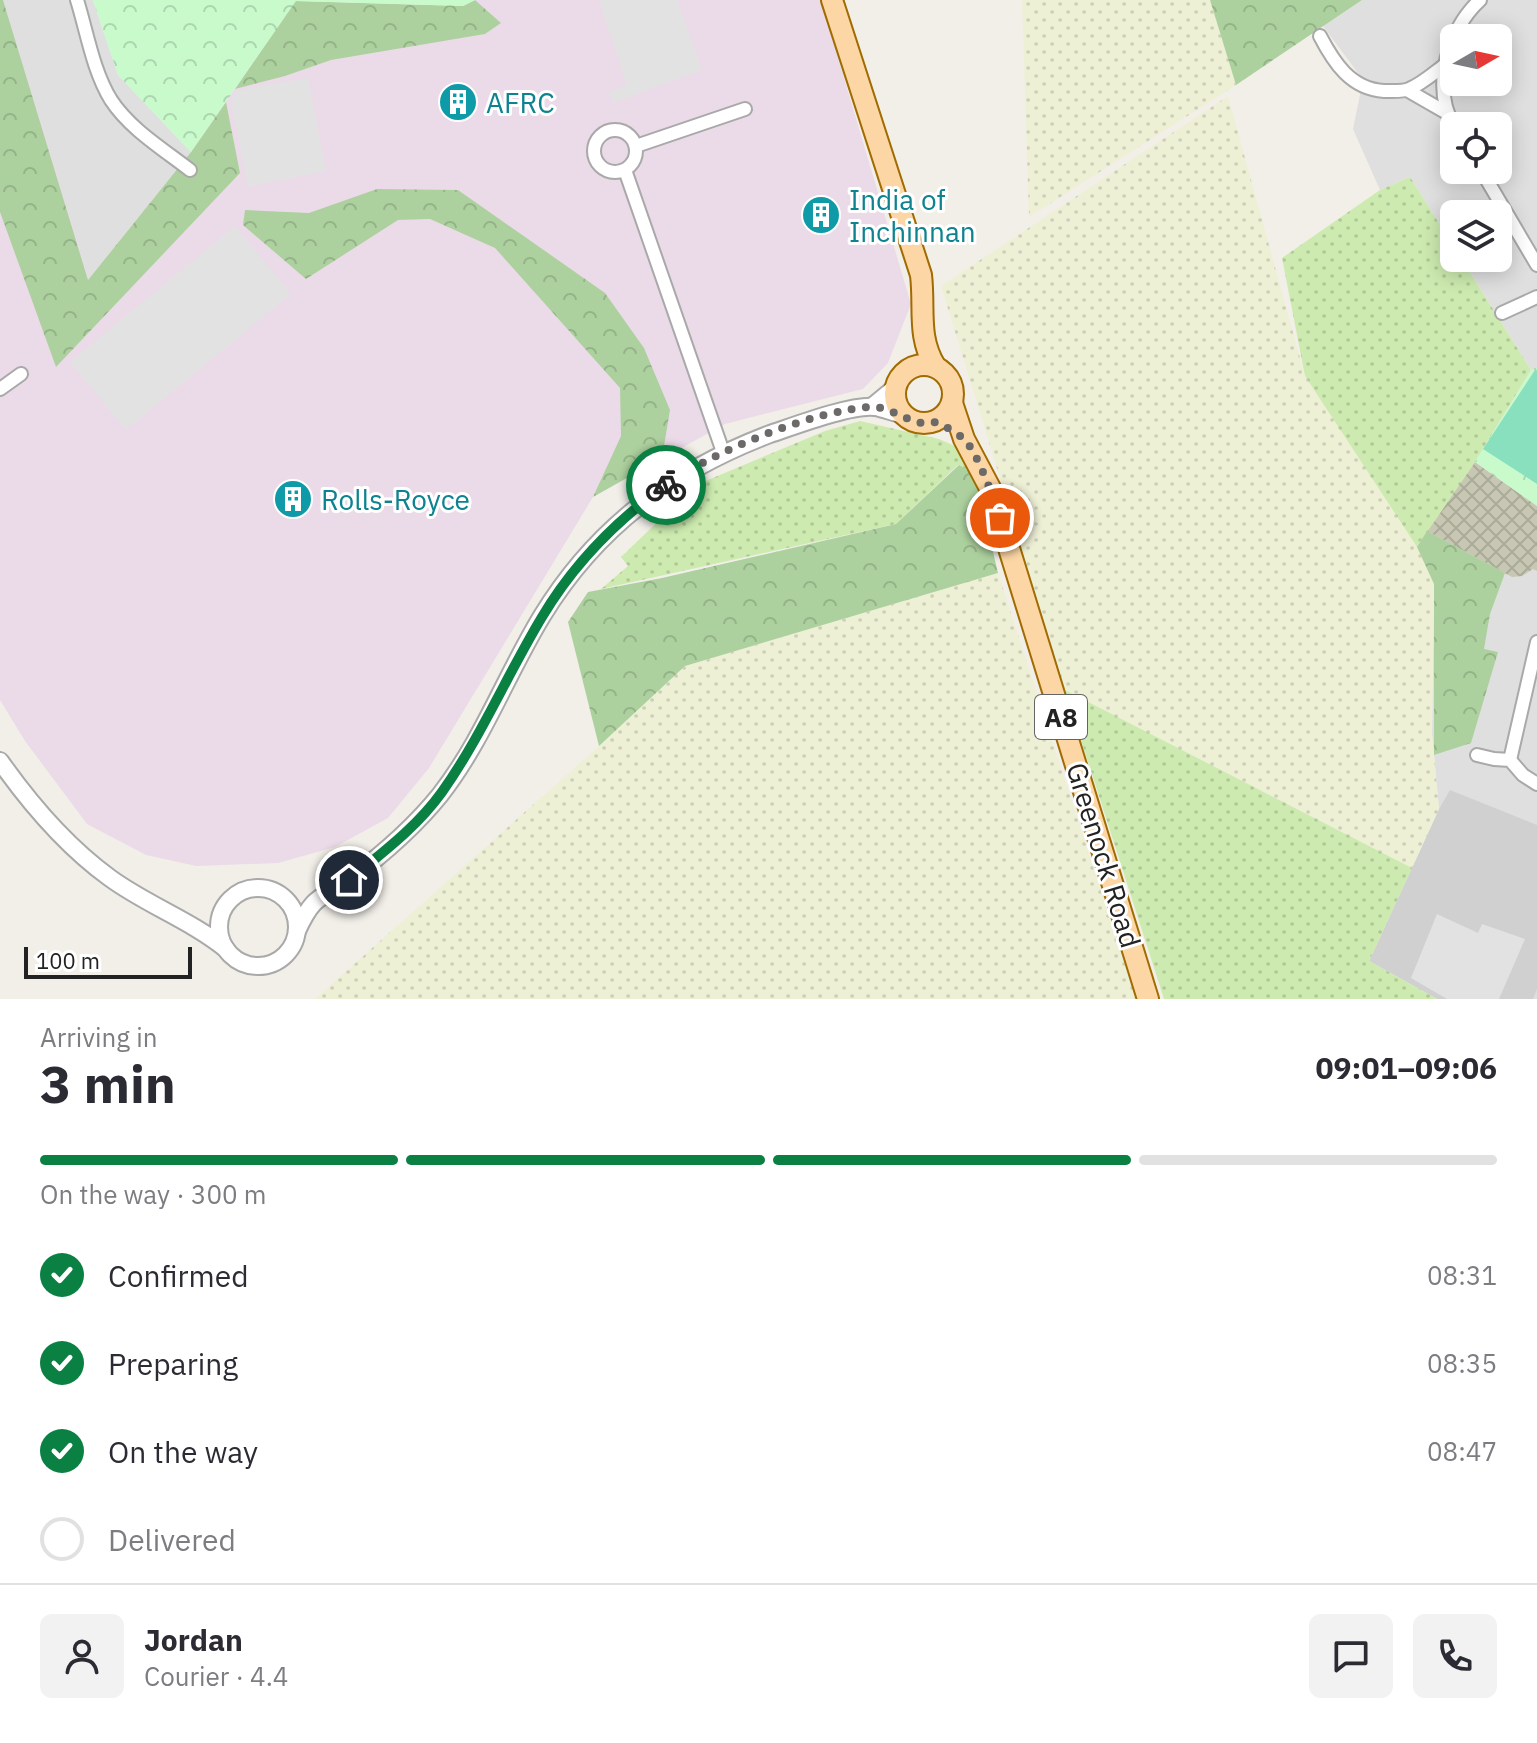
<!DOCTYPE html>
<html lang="en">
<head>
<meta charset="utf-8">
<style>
	:root { --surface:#fff; --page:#f2f2f3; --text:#2b2b33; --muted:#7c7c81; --line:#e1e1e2; --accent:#0b8043 }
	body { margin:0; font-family:"IBM Plex Sans",sans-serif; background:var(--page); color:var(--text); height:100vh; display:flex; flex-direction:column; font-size:30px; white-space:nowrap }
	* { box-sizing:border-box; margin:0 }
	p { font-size:26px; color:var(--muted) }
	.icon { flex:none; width:44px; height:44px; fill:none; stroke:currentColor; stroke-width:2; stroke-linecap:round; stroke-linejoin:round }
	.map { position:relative; height:999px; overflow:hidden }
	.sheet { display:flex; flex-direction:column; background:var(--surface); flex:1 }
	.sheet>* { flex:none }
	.needle { width:52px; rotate:81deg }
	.fabs { position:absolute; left:1440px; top:24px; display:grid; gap:16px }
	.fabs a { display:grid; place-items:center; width:72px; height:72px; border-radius:12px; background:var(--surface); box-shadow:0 4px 20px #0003; font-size:40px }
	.scale { position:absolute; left:24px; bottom:20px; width:168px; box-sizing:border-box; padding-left:8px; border:4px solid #222; border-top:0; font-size:22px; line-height:28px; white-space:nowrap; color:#222; -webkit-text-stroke:6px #fff; paint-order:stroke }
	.pin { position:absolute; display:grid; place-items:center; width:68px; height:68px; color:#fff; margin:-34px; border:4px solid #fff; border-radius:50%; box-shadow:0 2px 8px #0007 }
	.courier { position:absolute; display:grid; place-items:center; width:80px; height:80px; margin:-40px; border:6px solid #0b8043; border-radius:50%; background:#fff; color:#222; box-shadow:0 2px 10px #0007 }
	.head em { font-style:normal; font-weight:700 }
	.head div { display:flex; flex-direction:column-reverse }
	.head { display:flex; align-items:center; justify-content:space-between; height:136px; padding:0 40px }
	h1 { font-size:52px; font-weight:700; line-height:60px }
	.bar { display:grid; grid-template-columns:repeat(4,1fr); gap:12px 8px; align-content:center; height:96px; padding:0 40px }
	.bar i { height:10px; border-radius:6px; background:var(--line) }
	.bar .selected { background:var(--accent) }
	.bar p { grid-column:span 4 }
	.line { display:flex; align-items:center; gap:20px; padding:0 40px; border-top:2px solid var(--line) }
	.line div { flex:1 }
	.round { display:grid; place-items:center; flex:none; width:84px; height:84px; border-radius:12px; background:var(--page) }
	ol { padding:0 40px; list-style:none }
	li { display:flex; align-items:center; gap:24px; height:88px }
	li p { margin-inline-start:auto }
	li .icon { padding:8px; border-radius:50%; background:var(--accent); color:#fff; stroke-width:4 }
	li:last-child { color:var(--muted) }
	li i { width:44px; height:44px; border:4px solid var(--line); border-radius:50% }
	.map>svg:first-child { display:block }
	.residential { fill:#e0dfdf; fill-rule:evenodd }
	.industrial { fill:#ebdbe8 }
	.religious { fill:#d0d0d0 }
	.construction { fill:url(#construction-cross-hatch) }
	.farmland { fill:url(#farmland-dots) }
	.grass { fill:url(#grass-dots) }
	.forest { fill:url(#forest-crowns) }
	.park { fill:url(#park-crowns) }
	.pitch { fill:#88e0be }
	.parking { fill:#e2e2e2 }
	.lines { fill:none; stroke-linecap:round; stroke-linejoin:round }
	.minor-casing { stroke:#a9a9a9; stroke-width:16 }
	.tertiary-casing { stroke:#a9a9a9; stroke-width:20 }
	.primary-casing { stroke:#a06b00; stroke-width:24 }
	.minor { stroke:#fff; stroke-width:12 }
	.tertiary { stroke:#fff; stroke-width:16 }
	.primary { stroke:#fcd6a4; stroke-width:20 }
	.done { stroke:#6b6a68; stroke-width:8; stroke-dasharray:0 14.4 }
	.route { stroke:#0b8043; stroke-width:10 }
	.labels { text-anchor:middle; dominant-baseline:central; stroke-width:6; stroke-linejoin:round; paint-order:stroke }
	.shield { fill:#fff; stroke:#646464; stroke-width:2 }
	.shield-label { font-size:26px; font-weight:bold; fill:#222 }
	.culture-label { font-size:28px; fill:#0d838f; stroke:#fff; text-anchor:start }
	.street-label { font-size:28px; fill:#222; stroke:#fff }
</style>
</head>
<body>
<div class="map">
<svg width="1537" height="999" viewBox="0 0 1537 999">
	<defs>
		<pattern id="construction-cross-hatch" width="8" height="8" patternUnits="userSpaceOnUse" patternTransform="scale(2)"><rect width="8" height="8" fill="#c7c7b4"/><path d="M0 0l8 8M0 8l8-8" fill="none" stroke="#abab9a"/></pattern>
		<pattern id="farmland-dots" width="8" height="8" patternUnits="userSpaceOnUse" patternTransform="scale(2)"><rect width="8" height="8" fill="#eef0d5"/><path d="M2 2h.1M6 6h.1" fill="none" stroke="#ccceb7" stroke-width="1.8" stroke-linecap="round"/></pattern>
		<pattern id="grass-dots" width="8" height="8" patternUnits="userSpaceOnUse" patternTransform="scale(2)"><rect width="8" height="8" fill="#cdebb0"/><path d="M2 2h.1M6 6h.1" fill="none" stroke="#b0c997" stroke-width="1.8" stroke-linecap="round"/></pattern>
		<pattern id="forest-crowns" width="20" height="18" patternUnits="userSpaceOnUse" patternTransform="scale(2)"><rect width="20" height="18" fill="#add19e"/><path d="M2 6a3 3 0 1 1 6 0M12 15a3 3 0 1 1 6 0" fill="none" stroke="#95b388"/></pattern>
		<pattern id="park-crowns" width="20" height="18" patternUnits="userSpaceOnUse" patternTransform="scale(2)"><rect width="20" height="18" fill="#c8facc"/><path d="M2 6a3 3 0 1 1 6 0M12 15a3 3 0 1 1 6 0" fill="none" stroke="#acd6af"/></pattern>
	</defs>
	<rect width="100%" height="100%" fill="#f2efe9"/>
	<g class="residential">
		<path d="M3 0H93L118 75 191 152 88 280Z"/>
		<path d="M1362 0H1537V999H1437L1439 809 1432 734 1434 584 1417 547 1475 462 1531 370 1461 258H1498V214H1454V247L1410 177 1380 190 1353 129 1363 80 1323 26ZM1454 38H1498V82H1454ZM1454 126H1498V170H1454Z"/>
	</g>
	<path class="industrial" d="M0 0H3L89 280 191 152 295 1 463 6 475 0H821L911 304 888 363 863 389 725 424 593 497 429 768 388 818 335 847 278 863 196 866 146 855 87 824 25 741 0 700Z"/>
	<path class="religious" d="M1450 790 1537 825V989L1533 999H1437L1369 961 1439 809Z"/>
	<path class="construction" d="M1475 462 1537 506V571L1533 569 1522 576 1512 577 1427 531Z"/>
	<g class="farmland">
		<path d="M1022 0H1210L1236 85 1029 217Z"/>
		<path d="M1228 96 1305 376 1417 547 1434 583 1432 734 1439 809 1412 868 1065 690 941 286Z"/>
		<path d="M998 573 1136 999H315L599 746 685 666Z"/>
	</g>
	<g class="grass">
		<path d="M1410 177 1454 247V258H1461L1531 370 1475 462 1417 547 1305 376 1282 258 1380 190Z"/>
		<path d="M860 421 939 439 957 447 975 475 958 465 896 524 601 589 628 566 621 557 696 485 825 431Z"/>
		<path d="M1065 690 1412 868 1369 961 1437 999H1164Z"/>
	</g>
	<g class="forest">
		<path d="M0 0H3L88 280 191 152 226 102 240 173 56 367 0 212Z"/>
		<path d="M475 0 501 23 485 34 331 60 285 76 235 89 295 1 463 6Z"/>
		<path d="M1210 0H1362L1236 85Z"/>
		<path d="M377 189 458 190 605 293 644 348 670 410 662 458 593 497 621 436 620 388 495 248 430 219 398 220 306 279 243 225 245 210 309 213Z"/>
		<path d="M959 465 975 475 998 573 685 666 599 746 568 622 588 592 662 578 896 524Z"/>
		<path d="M1427 531 1505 573 1490 614 1484 649 1498 652 1471 743 1434 755V584L1417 547Z"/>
	</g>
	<g class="park">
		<path d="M93 0H475L463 6 296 1 191 152 118 75Z"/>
		<path d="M1537 367V506L1475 462 1531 370Z"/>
	</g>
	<path class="pitch" d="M1535 370 1537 371V484L1483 449Z"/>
	<g class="parking">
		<path d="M599 0H677L702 70 613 103 609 92 627 85Z"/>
		<path d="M308 78 326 171 248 187 231 102 239 90Z"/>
		<path d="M235 226 291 294 126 430 70 362Z"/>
		<path d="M1437 914 1478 933 1482 924 1525 939 1499 999H1447L1411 978Z"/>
	</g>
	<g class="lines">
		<g class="minor-casing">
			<g id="minor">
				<path d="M77 0C87 32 93 71 111 100 130 129 163 149 190 170"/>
				<path d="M1320 36C1334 63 1351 89 1384 91 1392 91 1402 92 1409 89 1422 84 1435 72 1446 64"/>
				<path d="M1407 90 1447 113"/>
				<path d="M1454 126C1431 87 1448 29 1480 0"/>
				<circle cx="615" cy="151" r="21"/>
				<path d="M636 146 745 109"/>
				<path d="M625 170 723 452"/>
				<path d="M1481 170 1537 265"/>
				<path d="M1502 313 1537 297"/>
				<path d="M0 389 21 374"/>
				<path d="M1477 755 1494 759 1510 760 1523 775 1537 784"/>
				<path d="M1510 760 1537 642"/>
			</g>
		</g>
		<g class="tertiary-casing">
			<g id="tertiary">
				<path d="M873 406 896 387"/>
				<path d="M0 761C31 805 66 846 110 878 147 905 190 920 226 949"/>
				<circle cx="258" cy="927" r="39"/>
				<path d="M297 931C315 892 321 900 351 878 383 854 415 826 440 795 483 740 506 675 542 616 597 526 673 471 770 434 794 426 852 404 875 407 885 409 895 413 905 415"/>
			</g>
		</g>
		<g class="primary-casing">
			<g id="primary">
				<path d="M832 0 921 275C925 309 917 336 935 366"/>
				<circle cx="924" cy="394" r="29"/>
				<path d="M952 403 964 439 991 490 1148 999"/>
			</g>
		</g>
		<use href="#minor" class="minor"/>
		<use href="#tertiary" class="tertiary"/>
		<use href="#primary" class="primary"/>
	</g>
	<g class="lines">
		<path class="done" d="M666 485C714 451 812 411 870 407 886 406 901 417 916 422 922 424 928 421 934 422 941 423 960 435 965 440 979 456 993 497 1000 518"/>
		<path class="route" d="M349 880C382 853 417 827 442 792 481 737 507 675 542 617 573 565 617 520 666 485"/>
	</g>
	<defs>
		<g id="building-disc" transform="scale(2)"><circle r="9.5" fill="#0f9aa8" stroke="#fff"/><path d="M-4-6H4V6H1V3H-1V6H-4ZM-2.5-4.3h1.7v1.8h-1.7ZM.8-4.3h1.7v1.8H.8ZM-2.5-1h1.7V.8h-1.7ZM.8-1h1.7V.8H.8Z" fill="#fff"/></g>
	</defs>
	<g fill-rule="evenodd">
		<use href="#building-disc" x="458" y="102"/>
		<use href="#building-disc" x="821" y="215"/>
		<use href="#building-disc" x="293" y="499"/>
	</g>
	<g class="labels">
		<rect class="shield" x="1035" y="695" width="52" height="44" rx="6"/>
		<g class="shield-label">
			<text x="1061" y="717">A8</text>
		</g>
		<g class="culture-label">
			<text x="486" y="102">AFRC</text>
			<text x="849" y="199">India of<tspan x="849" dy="32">Inchinnan</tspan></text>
			<text x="321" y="499">Rolls-Royce</text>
		</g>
		<g class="street-label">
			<text transform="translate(1104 855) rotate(73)">Greenock Road</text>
		</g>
	</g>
</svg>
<div class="fabs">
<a><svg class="needle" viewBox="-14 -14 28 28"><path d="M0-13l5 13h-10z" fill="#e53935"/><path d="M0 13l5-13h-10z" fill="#7c7c81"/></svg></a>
<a><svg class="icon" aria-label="locate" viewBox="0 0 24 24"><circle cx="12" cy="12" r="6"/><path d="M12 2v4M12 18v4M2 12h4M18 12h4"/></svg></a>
<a><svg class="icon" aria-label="layers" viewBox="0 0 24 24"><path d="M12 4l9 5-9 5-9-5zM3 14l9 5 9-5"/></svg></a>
</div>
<div class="scale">100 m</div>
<div class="pin" style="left:1000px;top:518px;background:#ea580c"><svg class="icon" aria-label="bag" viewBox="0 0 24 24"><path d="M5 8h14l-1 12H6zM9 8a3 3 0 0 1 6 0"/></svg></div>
<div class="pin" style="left:349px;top:880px;background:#1f2937"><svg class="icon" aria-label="home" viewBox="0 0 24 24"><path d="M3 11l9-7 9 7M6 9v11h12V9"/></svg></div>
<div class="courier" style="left:666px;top:485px"><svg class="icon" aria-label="bike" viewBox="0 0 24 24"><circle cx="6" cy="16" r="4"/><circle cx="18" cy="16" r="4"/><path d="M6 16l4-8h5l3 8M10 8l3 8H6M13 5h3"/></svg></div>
</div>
<section class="sheet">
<div class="head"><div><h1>3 min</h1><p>Arriving in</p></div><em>09:01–09:06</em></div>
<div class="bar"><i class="selected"></i><i class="selected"></i><i class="selected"></i><i></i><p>On the way · 300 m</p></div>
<ol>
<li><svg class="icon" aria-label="check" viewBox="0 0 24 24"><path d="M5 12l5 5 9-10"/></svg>Confirmed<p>08:31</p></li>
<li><svg class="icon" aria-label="check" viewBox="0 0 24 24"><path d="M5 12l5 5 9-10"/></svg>Preparing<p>08:35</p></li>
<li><svg class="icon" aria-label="check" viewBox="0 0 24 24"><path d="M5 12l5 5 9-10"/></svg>On the way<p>08:47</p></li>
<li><i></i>Delivered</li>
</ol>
<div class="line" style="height:144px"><a class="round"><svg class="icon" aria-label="person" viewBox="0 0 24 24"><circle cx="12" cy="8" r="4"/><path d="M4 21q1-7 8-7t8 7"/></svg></a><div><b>Jordan</b><p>Courier · 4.4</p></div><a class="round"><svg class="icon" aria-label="chat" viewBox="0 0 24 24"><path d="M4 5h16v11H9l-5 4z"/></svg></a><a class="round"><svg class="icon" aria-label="phone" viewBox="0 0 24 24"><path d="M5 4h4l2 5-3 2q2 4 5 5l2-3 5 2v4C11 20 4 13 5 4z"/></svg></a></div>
</section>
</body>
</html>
